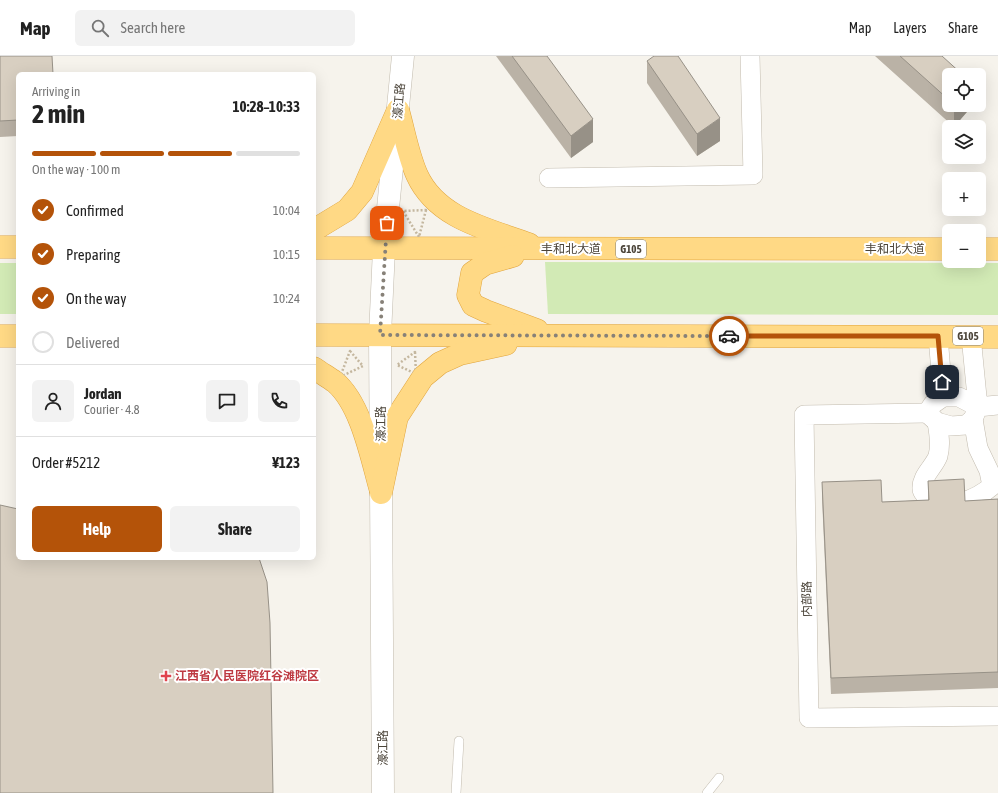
<!DOCTYPE html>
<html lang="en">
<head>
<meta charset="utf-8">
<style>
	:root { --surface:#fff; --page:#f2f2f2; --text:#222; --muted:#767676; --line:#e0e0e0; --accent:#b45309 }
	body { margin:0; font-family:"Asap Condensed","Noto Sans SC",sans-serif; background:var(--page); color:var(--text); height:100vh; display:flex; flex-direction:column; font-size:15px; white-space:nowrap }
	* { box-sizing:border-box; margin:0 }
	p { font-size:13px; color:var(--muted) }
	.icon { flex:none; width:22px; height:22px; fill:none; stroke:currentColor; stroke-width:2; stroke-linecap:round; stroke-linejoin:round }
	.map { position:relative; flex:1; overflow:hidden }
	.sheet { position:absolute; left:16px; top:16px; width:300px; height:488px; display:flex; flex-direction:column; background:var(--surface); border-radius:6px; box-shadow:0 4px 16px #0002 }
	.sheet>* { flex:none }
	.buttons { position:absolute; left:942px; top:12px; display:grid; gap:8px }
	.buttons a { display:grid; place-items:center; width:44px; height:44px; border-radius:6px; background:var(--surface); box-shadow:0 4px 16px #0002; font-size:20px }
	.pin { position:absolute; display:grid; place-items:center; width:34px; height:34px; color:#fff; margin:-17px; border-radius:8px; box-shadow:0 2px 6px #0006 }
	.courier { position:absolute; display:grid; place-items:center; width:40px; height:40px; margin:-20px; border:3px solid #b45309; border-radius:50%; background:#fff; color:#222; box-shadow:0 1px 5px #0007 }
	.head em { font-style:normal; font-weight:700 }
	.head div { display:flex; flex-direction:column-reverse }
	.head { display:flex; align-items:center; justify-content:space-between; height:68px; padding:0 16px }
	h1 { font-size:26px; font-weight:700; line-height:30px }
	.bar { display:grid; grid-template-columns:repeat(4,1fr); gap:6px 4px; align-content:center; height:48px; padding:0 16px }
	.bar i { height:5px; border-radius:3px; background:var(--line) }
	.bar .active { background:var(--accent) }
	.bar p { grid-column:span 4 }
	.line { display:flex; align-items:center; gap:10px; padding:0 16px; border-top:1px solid var(--line) }
	.line div { flex:1 }
	.round { display:grid; place-items:center; flex:none; width:42px; height:42px; border-radius:6px; background:var(--page) }
	ol { padding:0 16px; list-style:none }
	li { display:flex; align-items:center; gap:12px; height:44px }
	li p { margin-inline-start:auto }
	li .icon { padding:4px; border-radius:50%; background:var(--accent); color:#fff; stroke-width:4 }
	li:last-child { color:var(--muted) }
	li i { width:22px; height:22px; border:2px solid var(--line); border-radius:50% }
	.action { display:flex; gap:8px; margin-top:auto; padding:8px 16px }
	.action a { flex:1; height:46px; border-radius:6px; background:var(--accent); color:#fff; font-size:16px; font-weight:700; line-height:46px; text-align:center }
	.action a+a { background:var(--page); color:var(--text) }
	header { display:flex; align-items:center; gap:24px; box-sizing:border-box; height:56px; padding:0 20px; background:var(--surface); border-bottom:1px solid var(--line) }
	header strong { font-size:19px }
	nav { display:flex; gap:22px; margin-inline-start:auto; font-size:14px }
	.search { width:280px; height:36px; background:var(--page); display:flex; align-items:center; gap:10px; box-sizing:border-box; padding:0 14px; border-radius:6px; color:var(--muted); font-size:15px }
	.map>svg:first-child { display:block }
	.green { fill:#d2eab5 }
	.lines { fill:none; stroke-linecap:round; stroke-linejoin:round }
	.service-casing { stroke:#c2bbae; stroke-width:10 }
	.minor-casing { stroke:#c2bbae; stroke-width:20 }
	.tertiary-casing { stroke:#c2bbae; stroke-width:23 }
	.trunk-casing { stroke:#e0a43c; stroke-width:23 }
	.path { stroke:#c4b79f; stroke-width:2.5; stroke-dasharray:2 2; stroke-linecap:butt }
	.service { stroke:#fff; stroke-width:9 }
	.minor { stroke:#fff; stroke-width:19 }
	.tertiary { stroke:#fff; stroke-width:22 }
	.trunk { stroke:#ffd985; stroke-width:22 }
	.wall { fill:#bab2a6 }
	.shaded-wall { fill:#979187 }
	.building { fill:#d8cfc1; stroke:#979187 }
	.done { stroke:#878178; stroke-width:4; stroke-dasharray:0 7.2 }
	.route { stroke:#b45309; stroke-width:5 }
	.health-dot { fill:#e0444e; stroke:#fff; stroke-width:1.5 }
	.labels { text-anchor:middle; dominant-baseline:central; stroke-width:4; stroke-linejoin:round; paint-order:stroke }
	.shield { fill:#fff; stroke:#817c74; stroke-width:1 }
	.shield-label { font-size:11px; font-weight:bold; fill:#4b4439 }
	.street-label { font-size:12px; fill:#4b4439; stroke:#fff }
	.health-label { font-size:12px; font-weight:bold; fill:#be3a42; stroke:#fff; text-anchor:start }
</style>
</head>
<body>
<header>
<strong>Map</strong>
<div class="search"><svg class="icon" aria-label="search" viewBox="0 0 24 24"><circle cx="10" cy="10" r="6"/><path d="M15 15l6 6"/></svg>Search here</div>
<nav><a>Map</a><a>Layers</a><a>Share</a></nav>
</header>
<div class="map">
<svg width="998" height="737" viewBox="0 0 998 737">
	<rect width="100%" height="100%" fill="#f6f3ec"/>
	<g class="green">
		<path d="M545 206 998 207V259L548 258Z"/>
		<rect x="0" y="207" width="18" height="51"/>
	</g>
	<g class="lines">
		<g class="service-casing">
			<g id="service">
				<path d="M456 737 459 685"/>
				<path d="M707 737 719 722"/>
			</g>
		</g>
		<g class="minor-casing">
			<g id="minor">
				<path d="M549 122 753 119 750 0"/>
				<path d="M938 280 943 341"/>
				<path d="M971 280 978 351 973 363 966 369 951 370 937 366 927 357 933 348 943 341H959L978 351 998 349"/>
				<path d="M927 357 804 359 809 662 998 660"/>
				<path d="M937 366C939 377 941 389 938 400 934 411 921 420 922 433 922 437 927 440 930 442 948 456 977 443 992 430L989 415 978 392 973 363"/>
			</g>
		</g>
		<g class="tertiary-casing">
			<path id="tertiary" d="M383 737 380 279 384 193 403 0"/>
		</g>
		<g class="trunk-casing">
			<g id="trunk">
				<path d="M398 54C404 75 408 99 417 119 437 163 488 173 529 188"/>
				<path d="M314 174 347 154 362 136 398 54"/>
				<path d="M0 191H18"/>
				<path d="M314 192 949 193"/>
				<path d="M979 193H998"/>
				<path d="M513 200 485 208 472 217 468 239 473 249 486 255 537 274"/>
				<path d="M314 279 998 281"/>
				<path d="M0 280H18"/>
				<path d="M314 312C321 317 328 321 335 326 361 348 371 400 380 432"/>
				<path d="M381 437 397 361 423 321 440 307 460 298 506 288"/>
			</g>
		</g>
		<g class="path">
			<path d="M426 154 419 181 403 155Z"/>
			<path d="M350 295 363 310 340 321Z"/>
			<path d="M415 296 416 318 397 309Z"/>
		</g>
		<use href="#service" class="service"/>
		<use href="#minor" class="minor"/>
		<use href="#tertiary" class="tertiary"/>
		<use href="#trunk" class="trunk"/>
	</g>
	<g class="wall">
		<path d="M0 0 18 18V80L0 81Z"/>
		<path d="M496 0H547L593 86 571 102Z"/>
		<path d="M875 0H942L949 19V49H972V50L954 71Z"/>
		<path d="M647 5 720 85 697 100 647 27Z"/>
		<path d="M928 425 965 445 998 443V632L831 638 822 442V426L882 446 928 444Z"/>
	</g>
	<g class="shaded-wall">
		<path d="M954 49H972V50L954 71Z"/>
		<path d="M720 62V85L697 100V78Z"/>
		<path d="M593 63V86L571 102V80Z"/>
	</g>
	<g class="building">
		<path d="M0 0H52L53 18H18V64L0 65Z"/>
		<path d="M512 0H547L593 63 571 80Z"/>
		<path d="M654 0H678L720 62 697 78 647 5Z"/>
		<path d="M900 0H942L963 19H949V44Z"/>
		<path d="M964 423 965 445 998 443V616L831 622 822 426 881 424 882 446 929 444 928 425Z"/>
		<path d="M0 449 18 453V502H259L267 526 270 567 273 737H0Z"/>
	</g>
	<g class="lines">
		<path class="done" d="M387 167 380 279 729 280"/>
		<path class="route" d="M729 280H938L942 326"/>
	</g>
	<path class="health-dot" d="M164 614h4v4h4v4h-4v4h-4v-4h-4v-4h4z"/>
	<g class="labels">
		<g class="shield">
			<rect x="616" y="184" width="30" height="18" rx="3"/>
			<rect x="953" y="271" width="30" height="18" rx="3"/>
		</g>
		<g class="shield-label">
			<text x="631" y="193">G105</text>
			<text x="968" y="280">G105</text>
		</g>
		<g class="street-label">
			<text transform="translate(399 45) rotate(-85)">濠江路</text>
			<text x="571" y="193">丰和北大道</text>
			<text x="895" y="193">丰和北大道</text>
			<text transform="translate(381 368) rotate(-90)">濠江路</text>
			<text transform="translate(807 543) rotate(-91)">内部路</text>
			<text transform="translate(383 692) rotate(-90)">濠江路</text>
		</g>
		<g class="health-label">
			<text x="175" y="620">江西省人民医院红谷滩院区</text>
		</g>
	</g>
</svg>
<div class="buttons">
<a><svg class="icon" aria-label="locate" viewBox="0 0 24 24"><circle cx="12" cy="12" r="6"/><path d="M12 2v4M12 18v4M2 12h4M18 12h4"/></svg></a>
<a><svg class="icon" aria-label="layers" viewBox="0 0 24 24"><path d="M12 4l9 5-9 5-9-5zM3 14l9 5 9-5"/></svg></a>
<a>+</a>
<a>−</a>
</div>
<div class="pin" style="left:387px;top:167px;background:#ea580c"><svg class="icon" aria-label="bag" viewBox="0 0 24 24"><path d="M5 8h14l-1 12H6zM9 8a3 3 0 0 1 6 0"/></svg></div>
<div class="pin" style="left:942px;top:326px;background:#1f2937"><svg class="icon" aria-label="home" viewBox="0 0 24 24"><path d="M3 11l9-7 9 7M6 9v11h12V9"/></svg></div>
<div class="courier" style="left:729px;top:280px"><svg class="icon" aria-label="car" viewBox="0 0 24 24"><path d="M5 17H2v-5l4-1 3-4h7l3 4 3 1v5h-3M9 17h6M6 11h13"/><circle cx="7" cy="17" r="2"/><circle cx="17" cy="17" r="2"/></svg></div>
<section class="sheet">
<div class="head"><div><h1>2 min</h1><p>Arriving in</p></div><em>10:28–10:33</em></div>
<div class="bar"><i class="active"></i><i class="active"></i><i class="active"></i><i></i><p>On the way · 100 m</p></div>
<ol>
<li><svg class="icon" aria-label="check" viewBox="0 0 24 24"><path d="M5 12l5 5 9-10"/></svg>Confirmed<p>10:04</p></li>
<li><svg class="icon" aria-label="check" viewBox="0 0 24 24"><path d="M5 12l5 5 9-10"/></svg>Preparing<p>10:15</p></li>
<li><svg class="icon" aria-label="check" viewBox="0 0 24 24"><path d="M5 12l5 5 9-10"/></svg>On the way<p>10:24</p></li>
<li><i></i>Delivered</li>
</ol>
<div class="line" style="height:72px"><a class="round"><svg class="icon" aria-label="person" viewBox="0 0 24 24"><circle cx="12" cy="8" r="4"/><path d="M4 21q1-7 8-7t8 7"/></svg></a><div><b>Jordan</b><p>Courier · 4.8</p></div><a class="round"><svg class="icon" aria-label="chat" viewBox="0 0 24 24"><path d="M4 5h16v11H9l-5 4z"/></svg></a><a class="round"><svg class="icon" aria-label="phone" viewBox="0 0 24 24"><path d="M5 4h4l2 5-3 2q2 4 5 5l2-3 5 2v4C11 20 4 13 5 4z"/></svg></a></div>
<div class="line" style="height:52px"><div>Order #5212</div><b>¥123</b></div>
<div class="action"><a>Help</a><a>Share</a></div>
</section>
</div>
</body>
</html>
